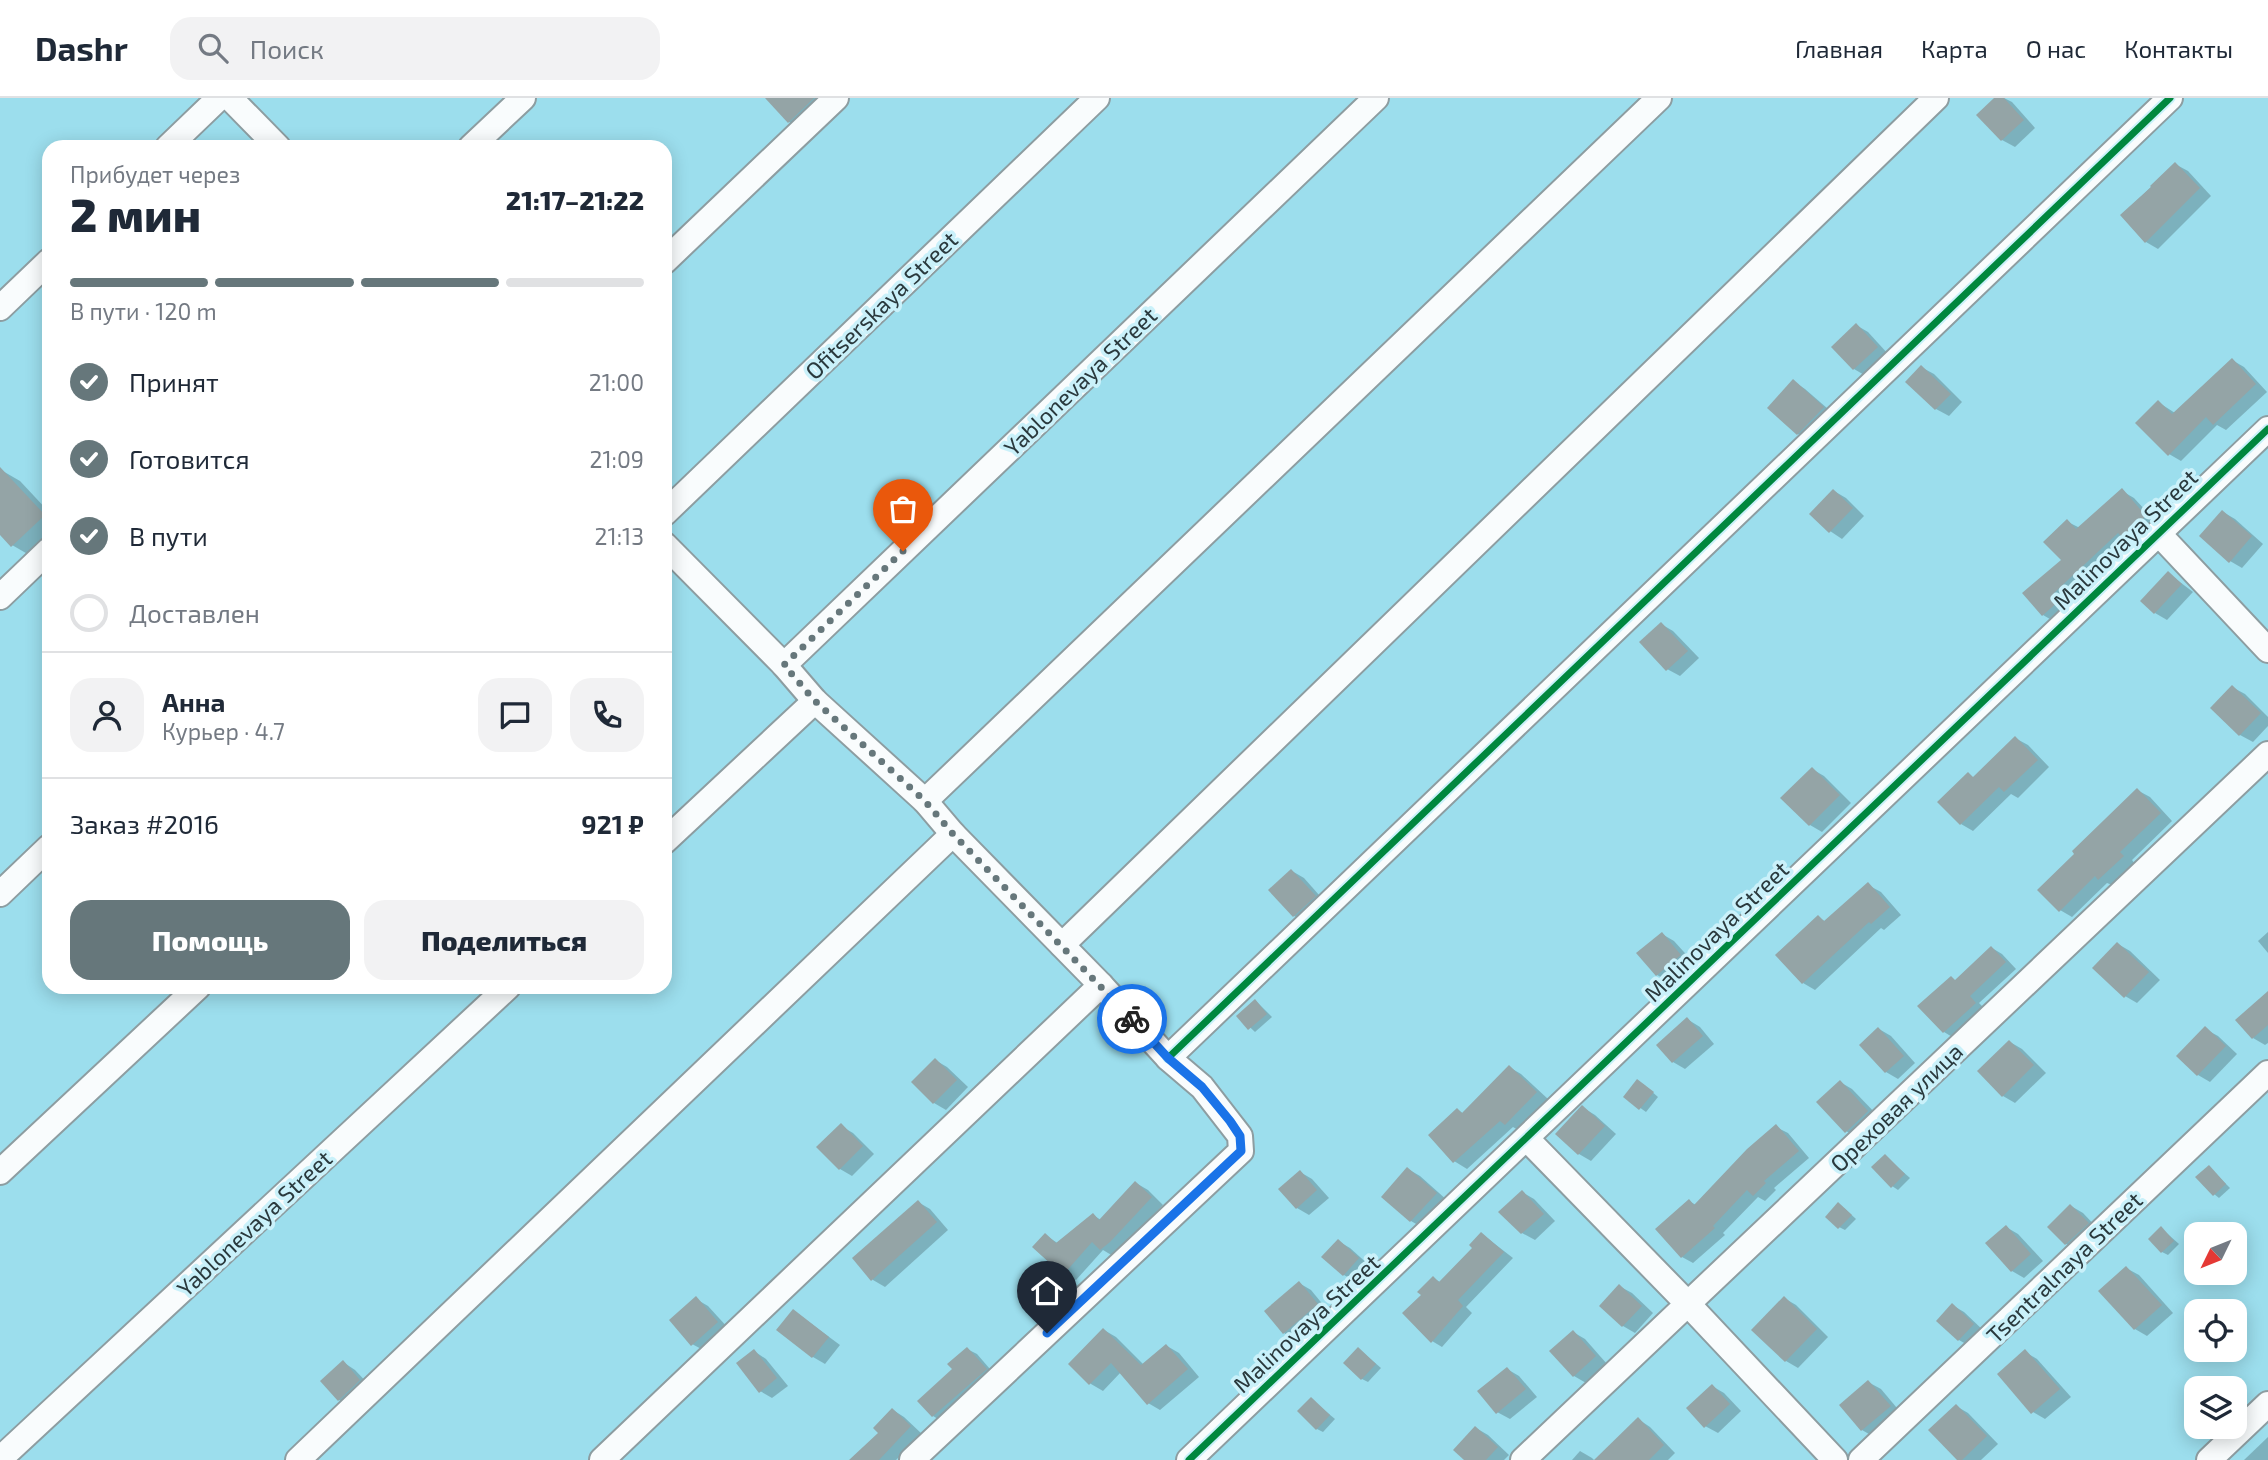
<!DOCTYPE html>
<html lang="ru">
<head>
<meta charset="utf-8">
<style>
	:root { --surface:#fff; --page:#f2f2f3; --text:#1f2937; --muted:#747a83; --line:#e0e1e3; --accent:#66777b }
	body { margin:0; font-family:"Exo 2",sans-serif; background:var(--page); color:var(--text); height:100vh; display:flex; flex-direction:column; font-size:26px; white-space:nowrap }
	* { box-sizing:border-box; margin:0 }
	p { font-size:23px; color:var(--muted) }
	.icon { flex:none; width:38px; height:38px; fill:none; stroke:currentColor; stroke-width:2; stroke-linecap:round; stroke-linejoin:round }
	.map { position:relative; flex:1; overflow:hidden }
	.side { position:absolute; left:42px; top:42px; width:630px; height:854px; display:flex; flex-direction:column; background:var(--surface); border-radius:21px; box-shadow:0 4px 18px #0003 }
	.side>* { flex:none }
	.needle { width:46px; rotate:227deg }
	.controls { position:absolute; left:2184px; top:1124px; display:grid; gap:14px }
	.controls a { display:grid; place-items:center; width:63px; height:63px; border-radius:14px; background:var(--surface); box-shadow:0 4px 18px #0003; font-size:35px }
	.pin { position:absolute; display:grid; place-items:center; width:60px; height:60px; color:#fff; margin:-72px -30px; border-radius:50% 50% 50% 0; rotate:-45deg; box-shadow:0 0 7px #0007 }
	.pin .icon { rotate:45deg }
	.courier { position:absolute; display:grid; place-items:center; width:70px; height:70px; margin:-35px; border:5px solid #1a73e8; border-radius:50%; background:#fff; color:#222; box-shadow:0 2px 9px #0007 }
	.overview em { font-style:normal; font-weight:800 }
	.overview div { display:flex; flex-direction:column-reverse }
	.overview { display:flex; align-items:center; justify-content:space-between; height:119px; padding:0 28px }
	h1 { font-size:46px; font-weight:800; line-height:52px }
	.bar { display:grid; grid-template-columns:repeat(4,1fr); gap:10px 7px; align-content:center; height:84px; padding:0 28px }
	.bar i { height:9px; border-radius:5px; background:var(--line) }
	.bar .on { background:var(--accent) }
	.bar p { grid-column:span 4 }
	.line { display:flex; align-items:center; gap:18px; padding:0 28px; border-top:2px solid var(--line) }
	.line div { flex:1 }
	.round { display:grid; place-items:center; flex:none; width:74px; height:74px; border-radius:21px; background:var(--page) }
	ol { padding:0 28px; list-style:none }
	li { display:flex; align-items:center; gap:21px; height:77px }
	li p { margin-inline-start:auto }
	li .icon { padding:7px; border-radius:50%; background:var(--accent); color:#fff; stroke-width:4 }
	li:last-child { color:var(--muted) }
	li i { width:38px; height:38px; border:4px solid var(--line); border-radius:50% }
	.button { display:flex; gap:14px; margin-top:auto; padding:14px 28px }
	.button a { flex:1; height:80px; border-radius:21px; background:var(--accent); color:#fff; font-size:28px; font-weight:800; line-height:80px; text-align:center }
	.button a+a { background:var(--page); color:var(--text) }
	header { display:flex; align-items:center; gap:42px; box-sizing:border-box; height:98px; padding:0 35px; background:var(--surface); border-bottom:2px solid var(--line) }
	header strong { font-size:33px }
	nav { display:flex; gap:38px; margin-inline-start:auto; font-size:24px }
	.search { width:490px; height:63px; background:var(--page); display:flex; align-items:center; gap:18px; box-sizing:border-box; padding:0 24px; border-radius:21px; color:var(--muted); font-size:26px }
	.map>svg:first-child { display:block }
	.green { fill:#9cdeed; fill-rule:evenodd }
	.shadow { fill:#0003 }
	.building { fill:#94a4a6 }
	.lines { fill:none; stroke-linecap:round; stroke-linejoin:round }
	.minor-casing { stroke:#8d9da1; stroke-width:28 }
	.minor { stroke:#f9fcfd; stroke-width:24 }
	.cycleway-casing { stroke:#caf1fa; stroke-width:11 }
	.cycleway { stroke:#00873e; stroke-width:7 }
	.done { stroke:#66777b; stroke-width:7; stroke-dasharray:0 12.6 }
	.route { stroke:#1a73e8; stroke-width:9 }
	.labels { text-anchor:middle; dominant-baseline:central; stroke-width:7; stroke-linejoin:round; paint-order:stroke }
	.street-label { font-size:23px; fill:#2a393d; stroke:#caf1fa }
</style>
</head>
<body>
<header>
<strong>Dashr</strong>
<div class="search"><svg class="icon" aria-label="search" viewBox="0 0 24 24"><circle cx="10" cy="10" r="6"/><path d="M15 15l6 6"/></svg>Поиск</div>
<nav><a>Главная</a><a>Карта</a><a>О нас</a><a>Контакты</a></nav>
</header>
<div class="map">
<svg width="2268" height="1362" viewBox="0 0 2268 1362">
	<rect width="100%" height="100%" fill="#d5eaef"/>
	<path class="green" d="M0 0H2268V1362H0ZM49 49H665V889H49ZM2196 1136H2235V1174H2196ZM2196 1213H2235V1251H2196ZM2196 1290H2235V1328H2196Z"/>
	<g class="shadow">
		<path d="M781 0H820L801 31 789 24Z"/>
		<path d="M1997 0H2004L2012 4 2035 30 2015 49 2002 42 1979 17Z"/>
		<path d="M2175 66 2188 73 2211 98 2158 151 2146 144 2122 117Z"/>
		<path d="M1856 227 1868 234 1889 257 1866 278 1854 271Z"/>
		<path d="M2232 262 2244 269 2267 294 2226 332 2217 327 2181 363 2169 356 2158 304 2175 315Z"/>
		<path d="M1921 269 1934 276 1962 304 1949 318 1936 311Z"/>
		<path d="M1793 283 1805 291 1835 317 1810 343 1798 336Z"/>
		<path d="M1 372 20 383 49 414V442L31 458 12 447 0 434Z"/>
		<path d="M1834 393 1846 400 1864 418 1842 441 1830 433Z"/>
		<path d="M2122 393 2134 400 2158 426 2136 445 2130 442 2064 503 2070 511 2055 524 2043 517 2063 462 2068 424 2080 430Z"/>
		<path d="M2223 414 2235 421 2263 446 2242 470 2230 463Z"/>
		<path d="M2168 475 2193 494 2167 522 2155 515Z"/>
		<path d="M1661 526 1673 533 1699 560 1680 578 1667 571Z"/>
		<path d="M2232 589 2245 596 2268 619V628L2253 644 2240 637 2212 610Z"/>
		<path d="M2015 640 2028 647 2049 669 2018 700 2011 696 1973 733 1961 726 1975 680Z"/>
		<path d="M1812 671 1824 678 1851 705 1822 734 1810 727Z"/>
		<path d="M2137 692 2150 699 2172 723 2132 762 2135 766 2112 787 2107 785 2072 819 2060 812Z"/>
		<path d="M1292 773 1304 780 1327 806 1307 825 1294 818 1271 792Z"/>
		<path d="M1868 787 1881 794 1901 817 1884 832 1881 830 1815 892 1803 885 1818 819 1826 824Z"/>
		<path d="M2268 834V855L2258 843Z"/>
		<path d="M1662 836 1674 843 1693 864 1670 884 1657 877Z"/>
		<path d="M2118 846 2130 853 2160 882 2137 905 2125 898Z"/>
		<path d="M1992 850 2002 856 2016 871 1979 905 1985 911 1954 940 1944 934 1956 883Z"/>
		<path d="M1256 903 1272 919 1255 934 1238 918Z"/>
		<path d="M2268 909V945L2265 947 2253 940Z"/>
		<path d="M1687 921 1700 929 1714 946 1685 971 1673 964 1658 947Z"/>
		<path d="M1879 931 1891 938 1915 965 1898 981 1886 974Z"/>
		<path d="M2205 931 2218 938 2237 956 2210 984 2198 977Z"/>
		<path d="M2010 944 2022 951 2046 975 2015 1005 2003 998Z"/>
		<path d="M935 962 947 969 968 989 946 1012 934 1005Z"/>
		<path d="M1509 969 1521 976 1548 1001 1518 1032 1513 1029 1467 1071 1454 1063 1458 1012 1464 1016Z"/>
		<path d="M1840 984 1852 991 1880 1020 1858 1040 1846 1033Z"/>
		<path d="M1643 986 1658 999 1646 1014 1625 999Z"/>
		<path d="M1582 1009 1595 1017 1616 1036 1591 1063 1579 1056 1558 1036Z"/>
		<path d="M841 1028 853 1035 874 1056 852 1078 840 1071Z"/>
		<path d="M1776 1029 1788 1035 1809 1060 1774 1090 1776 1092 1765 1103 1758 1099 1723 1135 1725 1137 1693 1165 1682 1159 1689 1103 1696 1107Z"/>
		<path d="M1885 1058 1910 1080 1898 1092 1892 1088Z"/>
		<path d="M2209 1069 2230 1090 2219 1100 2214 1096Z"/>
		<path d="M1408 1071 1420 1078 1448 1103 1423 1130 1411 1123 1383 1099Z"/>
		<path d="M1300 1074 1312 1081 1329 1100 1309 1117 1297 1110Z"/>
		<path d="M1136 1085 1148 1092 1163 1107 1113 1158 1103 1152 1076 1182 1064 1175 1045 1137 1059 1146 1093 1117 1101 1122Z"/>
		<path d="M1522 1094 1534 1101 1555 1123 1535 1142 1522 1135 1501 1114Z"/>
		<path d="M918 1104 930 1111 948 1132 885 1189 873 1182 855 1160Z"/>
		<path d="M2071 1108 2083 1115 2100 1133 2079 1153 2066 1146 2050 1129Z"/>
		<path d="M1844 1110 1856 1121 1845 1132 1839 1129Z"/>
		<path d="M2006 1129 2018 1136 2043 1163 2024 1180 2012 1173Z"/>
		<path d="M2161 1130 2179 1146 2168 1157 2162 1154Z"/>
		<path d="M1482 1136 1513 1160 1466 1209 1472 1215 1442 1249 1432 1243 1423 1197 1433 1180 1440 1184 1475 1150Z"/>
		<path d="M1338 1143 1350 1150 1370 1168 1356 1184 1344 1177Z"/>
		<path d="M2126 1170 2139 1177 2173 1215 2147 1238 2135 1231Z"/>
		<path d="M1299 1185 1311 1192 1329 1214 1296 1242 1284 1235Z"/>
		<path d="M1619 1188 1632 1195 1653 1215 1635 1235 1623 1228Z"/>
		<path d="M1784 1200 1796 1207 1828 1239 1798 1270 1786 1263Z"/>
		<path d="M696 1201 708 1208 729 1231 705 1253 692 1246Z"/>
		<path d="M1952 1207 1964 1214 1985 1234 1971 1249 1959 1242Z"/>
		<path d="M794 1213 840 1247 825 1266 813 1259Z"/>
		<path d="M1104 1232 1116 1239 1144 1267 1167 1248 1179 1255 1199 1279 1160 1312 1148 1305 1121 1274 1103 1293 1091 1286 1071 1266Z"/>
		<path d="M1573 1234 1585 1241 1607 1266 1586 1285 1574 1278Z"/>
		<path d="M967 1251 977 1256 996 1278 943 1324 933 1318 954 1271Z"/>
		<path d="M1359 1251 1381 1270 1368 1284 1362 1281Z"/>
		<path d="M754 1253 766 1261 788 1288 772 1300 760 1293Z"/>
		<path d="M2025 1254 2037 1261 2071 1299 2045 1321 2033 1314Z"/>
		<path d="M343 1264 355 1272 372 1290 351 1309 339 1302Z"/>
		<path d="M1507 1271 1519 1278 1537 1299 1510 1321 1497 1314Z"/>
		<path d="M1868 1284 1881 1291 1902 1316 1874 1339 1862 1332Z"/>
		<path d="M1712 1288 1724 1295 1741 1313 1718 1335 1705 1328Z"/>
		<path d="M1311 1301 1335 1321 1323 1334 1317 1331Z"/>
		<path d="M1956 1308 1968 1315 1998 1346 1981 1362H1959Z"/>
		<path d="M893 1312 904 1319 922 1336 896 1362H852L881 1335Z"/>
		<path d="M1638 1321 1650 1329 1675 1355 1668 1362H1596Z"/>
		<path d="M1476 1330 1488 1337 1509 1357 1504 1362H1467Z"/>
		<path d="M2268 1339V1362H2244Z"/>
		<path d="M1580 1353 1592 1360 1594 1362H1572Z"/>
	</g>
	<g class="building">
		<path d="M765 0H814L788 25Z"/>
		<path d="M1994 0H2004L2024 22 2001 43 1976 17Z"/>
		<path d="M2175 64 2200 90 2145 145 2120 117 2151 89 2150 88Z"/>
		<path d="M1856 225 1878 249 1853 272 1831 249Z"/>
		<path d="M2232 260 2256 286 2213 327 2206 319 2168 358 2135 325 2158 302 2172 316Z"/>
		<path d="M1921 267 1951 296 1935 312 1905 284Z"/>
		<path d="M1793 281 1824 309 1797 337 1767 310Z"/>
		<path d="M0 369 45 417 11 449 0 437Z"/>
		<path d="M2122 390 2146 418 2123 440 2118 435 2053 496 2059 503 2042 518 2022 495 2061 462 2043 444 2067 421 2076 431Z"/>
		<path d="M1833 391 1853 410 1829 435 1809 416Z"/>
		<path d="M2222 412 2252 438 2229 465 2199 438Z"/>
		<path d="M2168 473 2182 486 2154 516 2140 503Z"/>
		<path d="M1661 524 1688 553 1666 573 1639 544Z"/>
		<path d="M2232 587 2261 615 2239 638 2210 610Z"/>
		<path d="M2015 638 2038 662 2004 694 1999 689 1960 727 1937 704 1968 674 1973 679Z"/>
		<path d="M1812 669 1840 697 1809 728 1780 700Z"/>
		<path d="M2137 690 2161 715 2120 754 2124 758 2098 782 2095 778 2059 814 2037 792 2074 756 2072 753Z"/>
		<path d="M1291 771 1316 798 1293 819 1268 792Z"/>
		<path d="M1868 784 1890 809 1871 826 1869 824 1802 886 1775 857 1818 817 1824 823Z"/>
		<path d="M1662 834 1681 857 1656 878 1636 855Z"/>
		<path d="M2117 844 2149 874 2124 900 2092 870Z"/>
		<path d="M1991 848 2006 864 1970 898 1976 905 1943 935 1917 908 1951 878 1955 882Z"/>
		<path d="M2268 893V927L2252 941 2235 922Z"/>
		<path d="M1255 901 1267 916 1248 932 1236 918Z"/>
		<path d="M1687 919 1703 938 1672 965 1656 947Z"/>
		<path d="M2205 928 2226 948 2197 978 2176 958Z"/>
		<path d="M1878 929 1904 958 1885 975 1859 947Z"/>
		<path d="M2009 942 2034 967 2002 999 1977 973Z"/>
		<path d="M935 960 957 982 933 1006 911 984Z"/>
		<path d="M1509 967 1537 994 1505 1027 1500 1023 1453 1065 1428 1037 1457 1010 1462 1015Z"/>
		<path d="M1637 981 1654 994 1639 1012 1623 999Z"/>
		<path d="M1840 982 1868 1013 1845 1035 1816 1004Z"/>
		<path d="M1582 1007 1605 1028 1578 1057 1555 1036Z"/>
		<path d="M841 1025 863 1048 839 1072 816 1049Z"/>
		<path d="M1776 1026 1799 1053 1764 1083 1766 1085 1753 1098 1747 1092 1713 1128 1715 1130 1681 1160 1655 1131 1689 1101 1694 1107 1747 1051Z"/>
		<path d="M1885 1056 1905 1076 1891 1090 1871 1069Z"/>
		<path d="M2209 1067 2226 1086 2213 1098 2195 1079Z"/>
		<path d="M1407 1069 1437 1095 1410 1124 1381 1099Z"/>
		<path d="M1300 1072 1317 1092 1296 1111 1278 1091Z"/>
		<path d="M1135 1083 1152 1099 1110 1144 1100 1152 1092 1144 1063 1177 1032 1149 1045 1135 1056 1145 1093 1115 1099 1122Z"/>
		<path d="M1522 1092 1544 1116 1521 1136 1498 1114Z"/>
		<path d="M918 1102 937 1124 871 1183 852 1160Z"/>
		<path d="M1838 1104 1852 1117 1838 1131 1825 1119Z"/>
		<path d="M2070 1106 2089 1125 2065 1147 2047 1129Z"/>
		<path d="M2006 1127 2031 1156 2011 1174 1985 1145Z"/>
		<path d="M2161 1128 2174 1143 2161 1155 2148 1141Z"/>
		<path d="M1481 1134 1504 1154 1458 1202 1463 1208 1431 1245 1402 1215 1421 1197 1417 1194 1433 1178 1439 1184 1472 1150 1469 1147Z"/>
		<path d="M1338 1141 1359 1160 1343 1178 1321 1159Z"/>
		<path d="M2126 1168 2162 1207 2134 1232 2098 1193Z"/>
		<path d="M1299 1183 1318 1206 1283 1236 1264 1213Z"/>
		<path d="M1619 1186 1642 1208 1622 1229 1599 1208Z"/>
		<path d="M696 1198 718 1224 691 1248 669 1222Z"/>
		<path d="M1784 1198 1817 1231 1785 1264 1751 1232Z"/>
		<path d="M1952 1205 1974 1226 1958 1243 1936 1223Z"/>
		<path d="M793 1211 829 1239 812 1260 776 1232Z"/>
		<path d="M1103 1230 1141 1267 1166 1246 1188 1271 1147 1307 1111 1265 1089 1287 1068 1266Z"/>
		<path d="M1573 1232 1596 1258 1573 1279 1549 1253Z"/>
		<path d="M967 1249 987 1271 932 1319 917 1303 952 1271 947 1266Z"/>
		<path d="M1358 1249 1376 1266 1361 1282 1343 1265Z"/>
		<path d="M754 1251 777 1280 759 1295 736 1265Z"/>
		<path d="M2025 1251 2060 1291 2031 1316 1997 1276Z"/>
		<path d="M343 1262 360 1282 338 1303 320 1283Z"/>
		<path d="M1507 1269 1526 1291 1496 1316 1477 1293Z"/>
		<path d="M1868 1282 1891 1308 1861 1333 1839 1307Z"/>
		<path d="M1712 1286 1730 1306 1704 1330 1686 1310Z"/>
		<path d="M1311 1299 1330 1317 1316 1332 1297 1313Z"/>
		<path d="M1956 1306 1987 1338 1962 1362H1957L1928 1332Z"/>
		<path d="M892 1310 911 1328 879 1362H849L878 1335 873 1330Z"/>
		<path d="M1638 1319 1664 1347 1649 1362H1594Z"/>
		<path d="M1475 1328 1498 1349 1486 1362H1464L1453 1352Z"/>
	</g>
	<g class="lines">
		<g class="minor-casing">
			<g id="minor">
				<path d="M230 0 278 49"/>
				<path d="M168 49 219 0"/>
				<path d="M471 49 523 0"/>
				<path d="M665 163 836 0"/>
				<path d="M0 210 49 163"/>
				<path d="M665 415 1097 0"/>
				<path d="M2158 435 2268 552"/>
				<path d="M665 447 784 567 815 603 925 703 953 736 1101 887 1168 960 1202 989 1240 1038 1241 1053 912 1362"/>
				<path d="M0 499 49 452"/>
				<path d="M784 567 1376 0"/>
				<path d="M925 703 1659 0"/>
				<path d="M665 743 815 603"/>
				<path d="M0 796 49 749"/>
				<path d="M1062 847 1936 0"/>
				<path d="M1168 960 2170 0"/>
				<path d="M1527 1041 1688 1206 1835 1362"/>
				<path d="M0 1074 198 889"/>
				<path d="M0 1361 508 889"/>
				<path d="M298 1362 953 736"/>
				<path d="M602 1362 1101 887"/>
				<path d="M1189 1362 2268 331"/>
				<path d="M1523 1362 2268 656"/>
				<path d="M1861 1362 2268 975"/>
				<path d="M2209 1362 2268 1306"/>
			</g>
		</g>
		<use href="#minor" class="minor"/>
		<g class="cycleway-casing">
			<g id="cycleway">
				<path d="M1168 960 2170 0"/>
				<path d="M1189 1362 2268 331"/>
			</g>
		</g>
		<use href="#cycleway" class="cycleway"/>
	</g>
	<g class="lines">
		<path class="done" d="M903 453 784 567 815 603 925 703 953 736 1132 921"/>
		<path class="route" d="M1047 1235 1241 1053 1240 1038 1230 1023 1202 989 1168 960 1132 921"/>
	</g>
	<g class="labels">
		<g class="street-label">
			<text transform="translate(881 207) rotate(-44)">Ofitserskaya Street</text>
			<text transform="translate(1080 283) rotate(-44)">Yablonevaya Street</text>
			<text transform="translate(2125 441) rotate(-44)">Malinovaya Street</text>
			<text transform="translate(1716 833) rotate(-44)">Malinovaya Street</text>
			<text transform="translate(1896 1009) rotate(-44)">Ореховая улица</text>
			<text transform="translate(254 1125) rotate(-43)">Yablonevaya Street</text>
			<text transform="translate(2064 1169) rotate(-44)">Tsentralnaya Street</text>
			<text transform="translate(1306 1225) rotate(-43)">Malinovaya Street</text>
		</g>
	</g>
</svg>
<div class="controls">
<a><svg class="needle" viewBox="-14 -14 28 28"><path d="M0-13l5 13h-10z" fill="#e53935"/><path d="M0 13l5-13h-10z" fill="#747a83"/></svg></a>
<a><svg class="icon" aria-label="locate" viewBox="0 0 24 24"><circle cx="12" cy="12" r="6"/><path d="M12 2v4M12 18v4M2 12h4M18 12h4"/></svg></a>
<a><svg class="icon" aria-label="layers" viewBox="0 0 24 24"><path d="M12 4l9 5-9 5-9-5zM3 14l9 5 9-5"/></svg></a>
</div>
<div class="pin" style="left:903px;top:453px;background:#ea580c"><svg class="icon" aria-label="bag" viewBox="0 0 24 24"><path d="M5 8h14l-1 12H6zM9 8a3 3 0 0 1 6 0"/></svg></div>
<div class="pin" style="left:1047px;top:1235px;background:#1f2937"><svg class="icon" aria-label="home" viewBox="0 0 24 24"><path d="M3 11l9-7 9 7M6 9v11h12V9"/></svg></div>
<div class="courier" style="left:1132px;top:921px"><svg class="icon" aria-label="bike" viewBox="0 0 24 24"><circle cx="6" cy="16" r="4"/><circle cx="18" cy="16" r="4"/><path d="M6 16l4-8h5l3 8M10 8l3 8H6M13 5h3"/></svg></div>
<section class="side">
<div class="overview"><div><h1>2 мин</h1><p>Прибудет через</p></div><em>21:17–21:22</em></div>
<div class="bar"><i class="on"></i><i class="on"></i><i class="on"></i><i></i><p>В пути · 120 m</p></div>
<ol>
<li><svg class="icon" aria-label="check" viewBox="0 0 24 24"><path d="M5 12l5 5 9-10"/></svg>Принят<p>21:00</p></li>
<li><svg class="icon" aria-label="check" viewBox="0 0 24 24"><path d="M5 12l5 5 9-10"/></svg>Готовится<p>21:09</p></li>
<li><svg class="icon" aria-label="check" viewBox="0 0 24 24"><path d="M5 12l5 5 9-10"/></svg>В пути<p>21:13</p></li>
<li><i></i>Доставлен</li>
</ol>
<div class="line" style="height:126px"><a class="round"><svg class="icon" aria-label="person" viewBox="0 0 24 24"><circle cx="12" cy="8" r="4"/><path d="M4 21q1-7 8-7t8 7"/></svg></a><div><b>Анна</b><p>Курьер · 4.7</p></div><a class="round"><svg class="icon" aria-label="chat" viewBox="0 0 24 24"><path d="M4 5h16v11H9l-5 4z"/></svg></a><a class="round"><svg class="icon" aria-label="phone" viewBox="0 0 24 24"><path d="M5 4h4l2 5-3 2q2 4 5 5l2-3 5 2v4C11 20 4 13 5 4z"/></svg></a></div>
<div class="line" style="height:91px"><div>Заказ #2016</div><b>921 ₽</b></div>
<div class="button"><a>Помощь</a><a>Поделиться</a></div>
</section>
</div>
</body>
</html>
